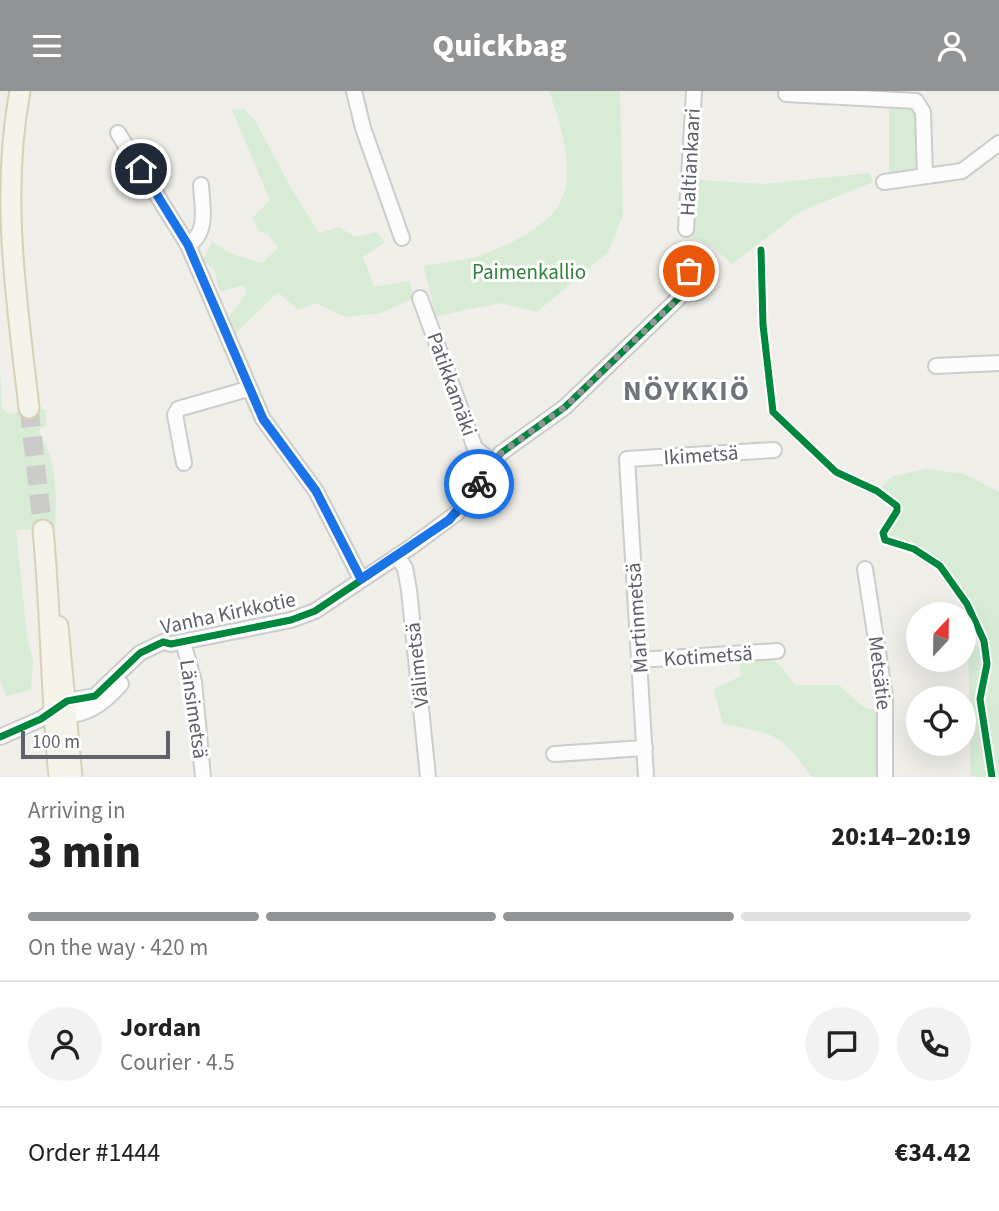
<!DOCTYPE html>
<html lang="en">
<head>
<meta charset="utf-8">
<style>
	:root { --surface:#fff; --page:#f2f2f2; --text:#222; --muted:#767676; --line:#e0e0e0; --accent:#919395 }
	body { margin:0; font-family:"Source Sans 3",sans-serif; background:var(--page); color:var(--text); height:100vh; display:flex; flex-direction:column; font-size:26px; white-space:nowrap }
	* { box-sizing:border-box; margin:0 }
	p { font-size:23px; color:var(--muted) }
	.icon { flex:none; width:38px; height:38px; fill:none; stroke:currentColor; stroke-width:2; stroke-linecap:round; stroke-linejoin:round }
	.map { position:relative; height:686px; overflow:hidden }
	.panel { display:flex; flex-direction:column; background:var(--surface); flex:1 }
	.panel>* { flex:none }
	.needle { width:46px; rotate:22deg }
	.buttons { position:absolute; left:906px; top:511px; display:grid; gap:14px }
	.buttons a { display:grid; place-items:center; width:70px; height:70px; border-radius:50%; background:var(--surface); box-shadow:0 7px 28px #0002; font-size:35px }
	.scale { position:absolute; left:21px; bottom:18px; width:149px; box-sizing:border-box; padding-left:7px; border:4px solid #5e6268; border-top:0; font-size:19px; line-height:24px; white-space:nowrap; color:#5e6268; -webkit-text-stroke:5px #fff; paint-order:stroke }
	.pin { position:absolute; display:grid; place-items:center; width:60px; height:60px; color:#fff; margin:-30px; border:4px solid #fff; border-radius:50%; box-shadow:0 2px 7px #0007 }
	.courier { position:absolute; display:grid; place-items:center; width:70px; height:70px; margin:-35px; border:5px solid #1a73e8; border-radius:50%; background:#fff; color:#222; box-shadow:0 2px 9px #0007 }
	.summary em { font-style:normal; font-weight:800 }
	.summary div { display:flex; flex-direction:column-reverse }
	.summary { display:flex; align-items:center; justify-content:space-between; height:119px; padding:0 28px }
	h1 { font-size:46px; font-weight:800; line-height:52px }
	.bar { display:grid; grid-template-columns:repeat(4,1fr); gap:10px 7px; align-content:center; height:84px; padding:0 28px }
	.bar i { height:9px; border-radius:5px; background:var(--line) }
	.bar .current { background:var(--accent) }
	.bar p { grid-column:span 4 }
	.line { display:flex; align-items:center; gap:18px; padding:0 28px; border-top:2px solid var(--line) }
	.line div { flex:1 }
	.round { display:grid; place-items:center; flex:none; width:74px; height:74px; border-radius:37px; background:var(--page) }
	header { display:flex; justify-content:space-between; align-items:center; height:91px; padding:0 28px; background:var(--accent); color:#fff; font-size:32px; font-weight:800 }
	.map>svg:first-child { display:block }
	.green { fill:#d7ebd5 }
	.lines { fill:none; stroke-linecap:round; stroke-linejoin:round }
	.major-tunnel { stroke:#cbcbc9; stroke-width:19; stroke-dasharray:19 10; stroke-linecap:butt }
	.minor-casing { stroke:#cccccb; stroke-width:18 }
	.major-casing { stroke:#d7d0b6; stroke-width:23 }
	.minor { stroke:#fdfcfc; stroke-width:14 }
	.major { stroke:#f4f3e9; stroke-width:19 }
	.cycleway-casing { stroke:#fff; stroke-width:11 }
	.cycleway { stroke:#00873e; stroke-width:7 }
	.done { stroke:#919395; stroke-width:7; stroke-dasharray:0 12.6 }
	.route { stroke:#1a73e8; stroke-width:9 }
	.labels { text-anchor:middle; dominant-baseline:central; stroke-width:6; stroke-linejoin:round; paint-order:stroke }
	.street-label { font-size:21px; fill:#5e6268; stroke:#fff }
	.park-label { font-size:21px; fill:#32823a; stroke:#fff }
	.district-label { font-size:28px; font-weight:bold; letter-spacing:2px; fill:#6f747a; stroke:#fff }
</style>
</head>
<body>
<header><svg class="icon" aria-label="menu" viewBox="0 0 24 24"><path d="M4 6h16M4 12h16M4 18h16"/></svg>Quickbag<svg class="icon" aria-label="person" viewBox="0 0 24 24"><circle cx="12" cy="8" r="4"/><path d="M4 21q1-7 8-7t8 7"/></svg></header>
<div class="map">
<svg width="999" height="686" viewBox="0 0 999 686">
	<rect width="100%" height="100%" fill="#efeee9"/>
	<g class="green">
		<path d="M549 0H620L623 124 608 161 537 221 500 212 436 225 424 175C444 171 468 170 487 162 511 153 550 134 561 110 576 77 560 32 549 0Z"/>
		<path d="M889 12 910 13 918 20 922 70 916 79 893 83 889 80Z"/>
		<path d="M244 18 256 31 288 92 319 142 339 136 355 146 377 141 385 151 363 166 374 196 410 190 413 207 381 222 346 226 315 212 298 219 278 201 233 245 226 231 246 202 244 194 220 201 214 178 203 169 212 151 234 164 262 172 278 157 268 143 260 141 252 127 270 109 232 19Z"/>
		<path d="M870 82 873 91 801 120 732 173 713 156 690 145 696 89 764 93Z"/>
		<path d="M0 279 2 317 8 323 45 318 46 334 38 340C58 371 56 401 55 436L16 439 27 545 33 570 31 599 6 605 0 588Z"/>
		<path d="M928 378 964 383 999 401V686H971L968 549 986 561C982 528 947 474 917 459 906 454 891 457 883 446L897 415 877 400 893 385Z"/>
		<path d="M768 566 782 576 795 594H839L863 616 882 622 879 686H812C780 642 775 642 723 633L714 598 741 585 739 570Z"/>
	</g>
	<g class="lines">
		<path class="major-tunnel" d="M29 317 43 439"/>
		<g class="minor-casing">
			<g id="minor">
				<path d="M354 0 363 37 402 147"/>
				<path d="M786 3 916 10 923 21 925 85"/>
				<path d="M118 42 188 154 263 328 316 400 361 488"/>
				<path d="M884 91 962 80 999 52"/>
				<path d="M686 138 694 0"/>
				<path d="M188 154C209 142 202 115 201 94"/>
				<circle cx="693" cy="191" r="11"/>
				<path d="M420 207 475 357 492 371"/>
				<path d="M936 275 999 272"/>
				<path d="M184 372 175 324 178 318 248 298"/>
				<path d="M397 465 405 477 409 499 428 686"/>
				<path d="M865 478 885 606V686"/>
				<path d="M183 551 194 591 203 686"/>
				<path d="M639 569 777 560"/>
				<path d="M58 622C84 629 105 611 121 593"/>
				<path d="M0 646 41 628 67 610 95 605 140 562 163 551 171 553 291 529 315 520 411 456 457 422 501 362 565 316 687 199"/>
				<path d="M554 663 645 657"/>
				<path d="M646 686 627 368 774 359"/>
			</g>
		</g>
		<g class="major-casing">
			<g id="major">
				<path d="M20 0C0 106 17 211 29 317"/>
				<path d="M43 439C51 521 51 604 59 686"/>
				<path d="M58 535 72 686"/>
			</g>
		</g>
		<use href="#minor" class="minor"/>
		<use href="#major" class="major"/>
		<g class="cycleway-casing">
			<g id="cycleway">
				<path d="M761 159 763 234 773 321 836 381 877 400 897 415V420L883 442 885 449 914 458 940 475 967 513 984 550 987 573 980 608 992 686"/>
				<path d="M0 646 41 628 67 610 95 605 140 562 163 551 171 553 291 529 315 520 411 456 457 422 501 362 565 316 687 199"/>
			</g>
		</g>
		<use href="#cycleway" class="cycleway"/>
	</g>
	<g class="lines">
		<path class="done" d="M479 393 501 362 565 316 687 199 682 189 689 180"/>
		<path class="route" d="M141 78 188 154 263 328 316 400 361 488 449 429 479 393"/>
	</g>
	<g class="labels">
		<g class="street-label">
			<text transform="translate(690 71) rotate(-87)">Haltiankaari</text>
			<text transform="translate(452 293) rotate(70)">Patikkamäki</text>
			<text transform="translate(701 364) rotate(-4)">Ikimetsä</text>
			<text transform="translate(228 522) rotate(-12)">Vanha Kirkkotie</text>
			<text transform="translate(637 527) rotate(-94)">Martinmetsä</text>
			<text transform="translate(708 565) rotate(-4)">Kotimetsä</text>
			<text transform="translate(417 574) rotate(-96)">Välimetsä</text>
			<text transform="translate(880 582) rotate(83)">Metsätie</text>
			<text transform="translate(194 618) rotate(82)">Länsimetsä</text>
		</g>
		<g class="park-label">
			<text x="529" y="181">Paimenkallio</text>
		</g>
		<g class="district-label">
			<text x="687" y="300">NÖYKKIÖ</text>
		</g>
	</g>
</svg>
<div class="buttons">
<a><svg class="needle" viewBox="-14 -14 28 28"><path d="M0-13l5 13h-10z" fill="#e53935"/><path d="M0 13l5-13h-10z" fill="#767676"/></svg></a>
<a><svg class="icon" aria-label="locate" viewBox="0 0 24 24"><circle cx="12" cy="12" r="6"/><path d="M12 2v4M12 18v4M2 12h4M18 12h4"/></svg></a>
</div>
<div class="scale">100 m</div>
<div class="pin" style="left:689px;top:180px;background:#ea580c"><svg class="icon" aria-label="bag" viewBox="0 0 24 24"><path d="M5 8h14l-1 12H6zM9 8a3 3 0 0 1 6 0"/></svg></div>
<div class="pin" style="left:141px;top:78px;background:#1f2937"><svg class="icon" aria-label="home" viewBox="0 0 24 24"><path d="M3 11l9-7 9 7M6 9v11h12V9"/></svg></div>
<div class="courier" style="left:479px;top:393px"><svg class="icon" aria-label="bike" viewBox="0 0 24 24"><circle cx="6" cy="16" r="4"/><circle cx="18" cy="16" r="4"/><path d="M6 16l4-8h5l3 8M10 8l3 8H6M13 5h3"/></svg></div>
</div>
<section class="panel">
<div class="summary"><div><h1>3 min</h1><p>Arriving in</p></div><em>20:14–20:19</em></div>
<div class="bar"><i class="current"></i><i class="current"></i><i class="current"></i><i></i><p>On the way · 420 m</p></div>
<div class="line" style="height:126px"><a class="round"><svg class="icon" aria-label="person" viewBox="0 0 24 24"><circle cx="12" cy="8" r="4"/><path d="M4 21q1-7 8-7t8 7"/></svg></a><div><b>Jordan</b><p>Courier · 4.5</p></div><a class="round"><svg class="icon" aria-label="chat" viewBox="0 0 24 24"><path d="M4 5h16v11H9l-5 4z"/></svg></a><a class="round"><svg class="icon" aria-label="phone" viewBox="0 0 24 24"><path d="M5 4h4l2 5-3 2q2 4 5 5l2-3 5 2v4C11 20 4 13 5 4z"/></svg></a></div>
<div class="line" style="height:91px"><div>Order #1444</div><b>€34.42</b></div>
</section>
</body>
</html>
